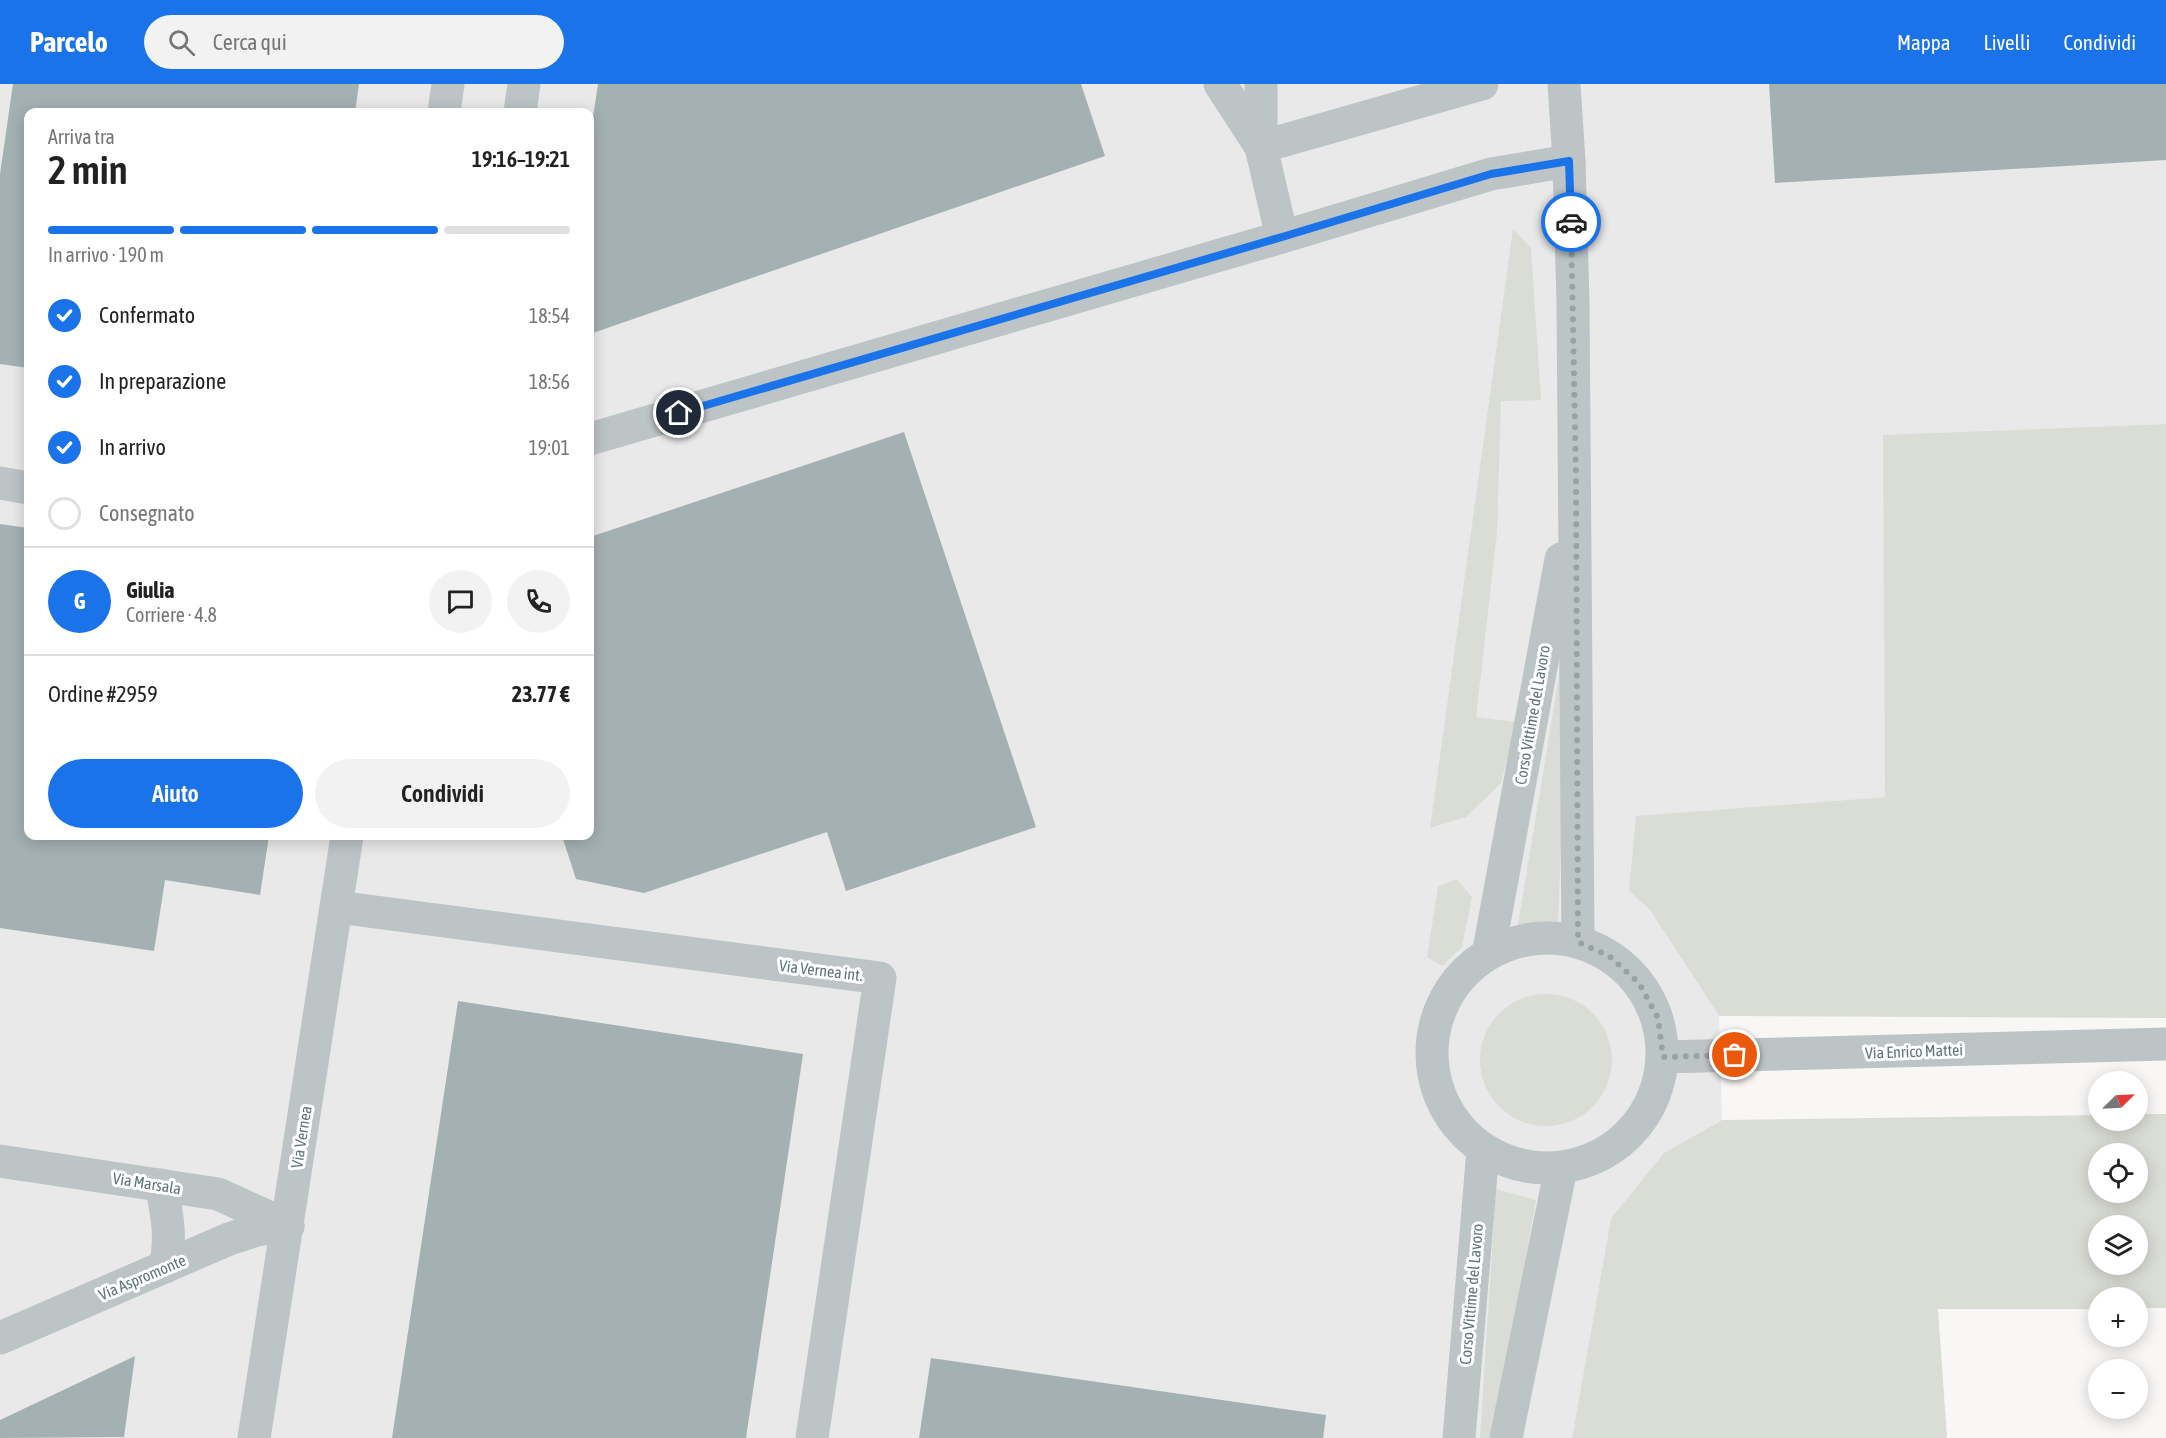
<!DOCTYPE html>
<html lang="it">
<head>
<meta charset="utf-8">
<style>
	:root { --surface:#fff; --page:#f2f2f2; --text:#222; --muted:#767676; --line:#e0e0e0; --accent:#1a73e8 }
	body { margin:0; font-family:"Asap Condensed",sans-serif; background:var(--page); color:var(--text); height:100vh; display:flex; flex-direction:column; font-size:22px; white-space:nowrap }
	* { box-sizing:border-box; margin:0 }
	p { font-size:20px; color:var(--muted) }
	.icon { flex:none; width:33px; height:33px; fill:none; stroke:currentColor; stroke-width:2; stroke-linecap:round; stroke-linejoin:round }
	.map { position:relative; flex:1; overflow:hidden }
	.side { position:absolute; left:24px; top:24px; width:570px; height:732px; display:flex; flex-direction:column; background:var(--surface); border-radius:12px; box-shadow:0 3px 15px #0003 }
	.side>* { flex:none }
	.needle { width:39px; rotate:66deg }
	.tools { position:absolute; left:2088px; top:987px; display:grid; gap:12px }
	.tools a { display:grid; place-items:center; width:60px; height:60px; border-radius:50%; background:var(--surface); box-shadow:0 3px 15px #0003; font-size:30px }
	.pin { position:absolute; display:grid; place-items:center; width:51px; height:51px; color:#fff; margin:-26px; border:3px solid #fff; border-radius:50%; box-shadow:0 2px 6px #0007 }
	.courier { position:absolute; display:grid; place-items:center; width:60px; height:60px; margin:-30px; border:4px solid #1a73e8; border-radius:50%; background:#fff; color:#222; box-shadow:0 2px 8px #0007 }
	.head em { font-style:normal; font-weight:600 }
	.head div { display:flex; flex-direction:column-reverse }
	.head { display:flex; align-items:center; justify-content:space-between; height:102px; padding:0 24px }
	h1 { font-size:39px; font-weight:600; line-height:45px }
	.bar { display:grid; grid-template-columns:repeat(4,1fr); gap:9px 6px; align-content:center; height:72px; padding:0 24px }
	.bar i { height:8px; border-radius:4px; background:var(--line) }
	.bar .current { background:var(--accent) }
	.bar p { grid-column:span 4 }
	.line { display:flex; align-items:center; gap:15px; padding:0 24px; border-top:2px solid var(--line) }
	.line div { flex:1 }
	.round { display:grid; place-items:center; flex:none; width:63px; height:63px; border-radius:32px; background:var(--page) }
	ol { padding:0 24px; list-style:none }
	li { display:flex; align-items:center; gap:18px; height:66px }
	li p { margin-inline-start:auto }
	li .icon { padding:6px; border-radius:50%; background:var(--accent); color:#fff; stroke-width:4 }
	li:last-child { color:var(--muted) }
	li i { width:33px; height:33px; border:3px solid var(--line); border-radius:50% }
	.primary-button { display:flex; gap:12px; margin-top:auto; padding:12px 24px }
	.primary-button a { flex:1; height:69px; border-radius:36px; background:var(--accent); color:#fff; font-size:24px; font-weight:600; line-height:69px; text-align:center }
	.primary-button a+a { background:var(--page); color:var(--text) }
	header { display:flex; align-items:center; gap:36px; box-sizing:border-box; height:84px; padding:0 30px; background:var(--accent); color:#fff }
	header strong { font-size:28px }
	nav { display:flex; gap:33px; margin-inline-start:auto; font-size:21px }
	.search { width:420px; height:54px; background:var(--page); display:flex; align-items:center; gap:15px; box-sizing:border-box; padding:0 21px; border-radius:33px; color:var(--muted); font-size:22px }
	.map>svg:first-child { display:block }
	.built { fill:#e9e9e9; fill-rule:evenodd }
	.green { fill:#daddd5; fill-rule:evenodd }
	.building { fill:#a4b1b3 }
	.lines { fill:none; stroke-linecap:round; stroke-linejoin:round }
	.minor { stroke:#bdc4c6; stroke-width:33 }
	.done { stroke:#95a3a5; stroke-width:6; stroke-dasharray:0 10.8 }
	.route { stroke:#1a73e8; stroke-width:8 }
	.labels { text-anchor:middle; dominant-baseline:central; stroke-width:6; stroke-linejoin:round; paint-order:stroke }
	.street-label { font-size:16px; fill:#5f767a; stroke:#fff }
</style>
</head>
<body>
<header>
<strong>Parcelo</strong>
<div class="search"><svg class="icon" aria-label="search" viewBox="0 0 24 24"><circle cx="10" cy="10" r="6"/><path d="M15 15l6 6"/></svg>Cerca qui</div>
<nav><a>Mappa</a><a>Livelli</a><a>Condividi</a></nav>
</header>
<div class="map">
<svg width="2166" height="1354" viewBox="0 0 2166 1354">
	<rect width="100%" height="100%" fill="#f8f7f5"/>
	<path class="built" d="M0 0H2166V340L1884 352 1885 713 1636 733 1630 807 1650 826 1719 932 1722 1036 1664 1069 1611 1134 1572 1354H0ZM28 28H590V752H28Z"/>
	<g class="green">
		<path d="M1513 145 1531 164 1541 316 1501 317 1497 449 1476 633 1517 638 1501 699 1466 733 1430 744Z"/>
		<path d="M2166 340V934L1719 932 1650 826 1629 807 1636 732 1885 713 1883 351Z"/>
		<path d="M1570 525 1558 843 1517 847Z"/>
		<path d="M1456 795 1472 813 1462 863 1442 882 1427 873 1438 803Z"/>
		<circle cx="1546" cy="976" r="66"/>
		<path d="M2138 1030H2166V1224H2138V1214H2098V1225H1938L1947 1354H1572L1611 1134 1664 1069 1722 1036 2098 1031V1036H2138ZM2098 1070H2138V1108H2098ZM2098 1142H2138V1180H2098Z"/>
		<path d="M1496 1105 1536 1116 1494 1354H1480Z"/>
	</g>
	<g class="building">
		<path d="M13 0H359L355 28H28V284L0 280V90Z"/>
		<path d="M598 0H1081L1105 72 590 250V53Z"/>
		<path d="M1769 0H2166V76L1775 99Z"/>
		<path d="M904 348 1036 743 846 807 827 748 644 809 576 795 562 752H590V453Z"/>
		<path d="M0 440 28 444V752H269L260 811 165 796 154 867 0 844Z"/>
		<path d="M458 917 803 970 746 1354H392Z"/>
		<path d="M135 1272 124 1353 0 1354V1336Z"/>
		<path d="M931 1274 1326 1331 1323 1354H919Z"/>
	</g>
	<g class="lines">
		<g class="minor">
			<path d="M1220 0 1261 63"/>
			<path d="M1261 0V63L1282 153"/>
			<path d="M1564 0 1569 77 1573 218 1578 858"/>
			<path d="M444 28 448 0"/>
			<path d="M520 28 524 0"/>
			<path d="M1261 63 1482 0"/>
			<path d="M590 355 1282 153 1491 90 1569 77"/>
			<path d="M0 399 28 404"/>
			<path d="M337 823 880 894 812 1354"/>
			<circle cx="1547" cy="969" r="115"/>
			<path d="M1489 866 1561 475"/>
			<path d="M1663 973 2166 960"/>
			<path d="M0 1077 218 1110 288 1142"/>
			<path d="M161 1101C167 1129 172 1155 165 1183"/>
			<path d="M0 1254 229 1155 257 1146 288 1142"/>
			<path d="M254 1354 347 752"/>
			<path d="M1459 1354 1483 1066"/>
			<path d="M1506 1354 1561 1084"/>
		</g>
	</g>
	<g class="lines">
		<path class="done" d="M1571 138 1576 396 1578 858 1609 872 1639 899 1658 934 1663 973 1735 971"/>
		<path class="route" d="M679 329 1282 153 1491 90 1569 77 1571 138"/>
	</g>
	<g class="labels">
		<g class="street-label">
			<text transform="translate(1532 631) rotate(-80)">Corso Vittime del Lavoro</text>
			<text transform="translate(821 886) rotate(7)">Via Vernea int.</text>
			<text transform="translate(1914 967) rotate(-2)">Via Enrico Mattei</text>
			<text transform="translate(301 1053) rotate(-81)">Via Vernea</text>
			<text transform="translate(147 1099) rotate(9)">Via Marsala</text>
			<text transform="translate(142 1193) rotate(-23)">Via Aspromonte</text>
			<text transform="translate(1471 1210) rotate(-85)">Corso Vittime del Lavoro</text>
		</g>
	</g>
</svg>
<div class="tools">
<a><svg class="needle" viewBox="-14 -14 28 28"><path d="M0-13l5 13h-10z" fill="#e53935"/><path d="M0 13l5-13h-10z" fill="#767676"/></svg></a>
<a><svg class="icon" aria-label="locate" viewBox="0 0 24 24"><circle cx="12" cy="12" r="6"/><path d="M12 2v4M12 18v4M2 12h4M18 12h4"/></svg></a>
<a><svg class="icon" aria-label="layers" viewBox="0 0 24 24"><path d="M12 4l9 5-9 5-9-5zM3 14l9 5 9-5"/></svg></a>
<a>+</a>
<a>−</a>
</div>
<div class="pin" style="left:1735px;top:971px;background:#ea580c"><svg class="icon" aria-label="bag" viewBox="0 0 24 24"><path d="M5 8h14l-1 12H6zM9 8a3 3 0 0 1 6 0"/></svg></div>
<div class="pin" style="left:679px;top:329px;background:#1f2937"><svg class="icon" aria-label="home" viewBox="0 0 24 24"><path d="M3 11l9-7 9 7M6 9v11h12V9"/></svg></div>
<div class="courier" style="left:1571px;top:138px"><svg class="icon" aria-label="car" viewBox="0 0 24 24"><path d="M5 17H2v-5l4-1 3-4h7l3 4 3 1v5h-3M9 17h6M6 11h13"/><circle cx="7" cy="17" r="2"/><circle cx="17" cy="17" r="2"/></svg></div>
<section class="side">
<div class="head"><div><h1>2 min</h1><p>Arriva tra</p></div><em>19:16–19:21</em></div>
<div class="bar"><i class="current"></i><i class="current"></i><i class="current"></i><i></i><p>In arrivo · 190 m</p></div>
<ol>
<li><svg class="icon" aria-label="check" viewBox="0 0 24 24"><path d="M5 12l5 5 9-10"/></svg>Confermato<p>18:54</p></li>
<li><svg class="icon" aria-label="check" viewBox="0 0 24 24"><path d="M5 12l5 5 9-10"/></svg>In preparazione<p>18:56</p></li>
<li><svg class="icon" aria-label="check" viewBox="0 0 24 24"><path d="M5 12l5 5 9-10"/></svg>In arrivo<p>19:01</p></li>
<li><i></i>Consegnato</li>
</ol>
<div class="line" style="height:108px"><b class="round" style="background:var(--accent);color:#fff">G</b><div><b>Giulia</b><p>Corriere · 4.8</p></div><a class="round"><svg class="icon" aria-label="chat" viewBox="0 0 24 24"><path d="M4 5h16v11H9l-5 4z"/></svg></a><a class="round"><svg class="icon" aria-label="phone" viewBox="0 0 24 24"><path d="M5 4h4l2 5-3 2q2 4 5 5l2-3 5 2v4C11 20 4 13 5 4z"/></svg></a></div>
<div class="line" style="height:78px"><div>Ordine #2959</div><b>23.77 €</b></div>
<div class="primary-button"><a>Aiuto</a><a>Condividi</a></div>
</section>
</div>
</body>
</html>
